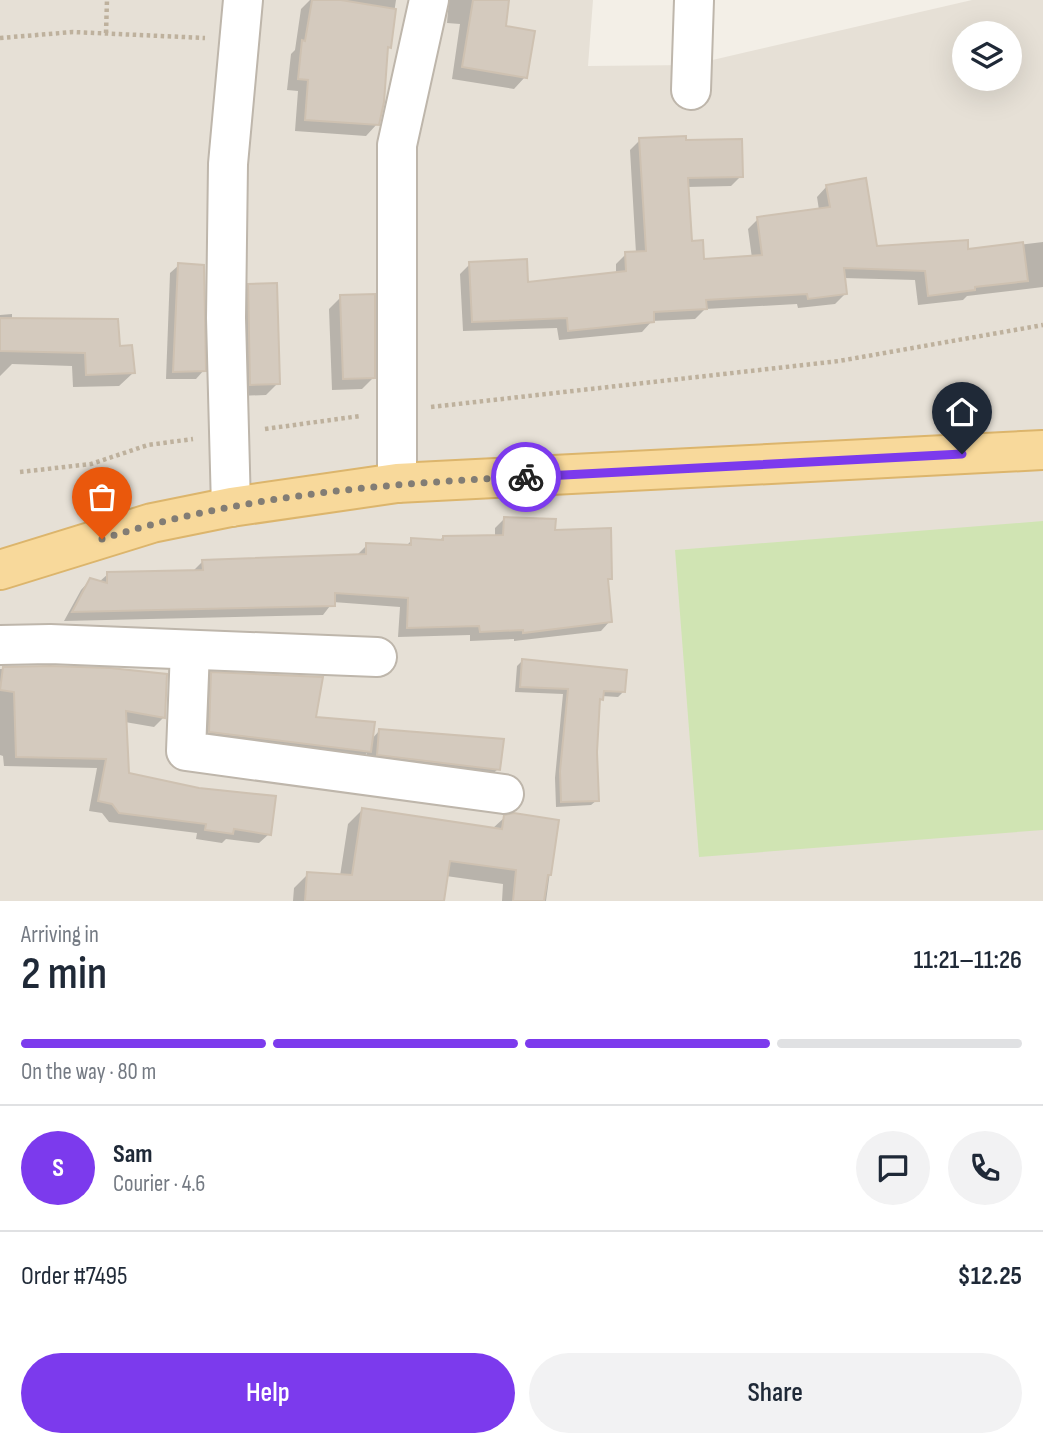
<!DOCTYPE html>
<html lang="en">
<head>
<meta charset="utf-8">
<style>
	:root { --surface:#fff; --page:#f2f2f3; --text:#1f2937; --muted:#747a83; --line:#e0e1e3; --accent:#7c3aed }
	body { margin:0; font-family:"Sofia Sans Condensed",sans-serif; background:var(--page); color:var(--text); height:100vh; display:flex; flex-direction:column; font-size:26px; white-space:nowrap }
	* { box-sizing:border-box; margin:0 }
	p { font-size:23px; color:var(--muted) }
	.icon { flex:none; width:38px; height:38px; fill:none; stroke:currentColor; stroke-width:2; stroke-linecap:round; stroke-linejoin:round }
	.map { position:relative; height:901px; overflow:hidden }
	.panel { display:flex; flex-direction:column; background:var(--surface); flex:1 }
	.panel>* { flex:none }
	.buttons { position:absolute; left:952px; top:21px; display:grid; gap:14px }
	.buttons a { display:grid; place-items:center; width:70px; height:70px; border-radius:50%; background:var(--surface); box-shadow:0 7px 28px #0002; font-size:35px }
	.pin { position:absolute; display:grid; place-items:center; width:60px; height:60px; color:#fff; margin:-72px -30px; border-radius:50% 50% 50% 0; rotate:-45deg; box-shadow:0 0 7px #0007 }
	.pin .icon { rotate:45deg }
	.courier { position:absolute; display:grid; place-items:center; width:70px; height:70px; margin:-35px; border:5px solid #7c3aed; border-radius:50%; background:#fff; color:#222; box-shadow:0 2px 9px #0007 }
	.overview em { font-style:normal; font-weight:600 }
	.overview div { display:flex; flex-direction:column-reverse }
	.overview { display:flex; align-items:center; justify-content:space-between; height:119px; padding:0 21px }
	h1 { font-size:46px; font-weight:600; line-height:52px }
	.bar { display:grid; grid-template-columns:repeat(4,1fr); gap:10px 7px; align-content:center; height:84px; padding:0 21px }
	.bar i { height:9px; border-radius:5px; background:var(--line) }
	.bar .current { background:var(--accent) }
	.bar p { grid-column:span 4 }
	.line { display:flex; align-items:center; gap:18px; padding:0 21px; border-top:2px solid var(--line) }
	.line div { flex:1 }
	.round { display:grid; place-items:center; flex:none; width:74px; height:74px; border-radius:37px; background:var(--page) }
	.primary-button { display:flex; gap:14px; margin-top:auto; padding:14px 21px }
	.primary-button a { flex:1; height:80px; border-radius:42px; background:var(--accent); color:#fff; font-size:28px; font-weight:600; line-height:80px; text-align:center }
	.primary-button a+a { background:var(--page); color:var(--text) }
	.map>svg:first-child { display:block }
	.residential { fill:#e6e0d6; fill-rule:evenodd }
	.green { fill:#d0e4b3 }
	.shadow { fill:#0003 }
	.building { fill:#d4cabe; stroke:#cec1b1; stroke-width:2 }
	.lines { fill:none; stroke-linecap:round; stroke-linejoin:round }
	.minor-casing { stroke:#beb6ab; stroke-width:42 }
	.major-casing { stroke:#dcb56c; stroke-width:42 }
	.path { stroke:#beb19d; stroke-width:4.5; stroke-dasharray:3.5 3.5; stroke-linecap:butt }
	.minor { stroke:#fff; stroke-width:38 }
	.major { stroke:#f8d99b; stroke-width:38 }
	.done { stroke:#827d75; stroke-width:7; stroke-dasharray:0 12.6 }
	.route { stroke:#7c3aed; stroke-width:9 }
</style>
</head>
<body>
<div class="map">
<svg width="1043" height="901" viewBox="0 0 1043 901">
	<rect width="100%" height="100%" fill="#f3efe7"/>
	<path class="residential" d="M0 0H593L588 66 691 65 972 0H1043V901H0ZM964 33H1010V79H964Z"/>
	<path class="green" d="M1043 521V830L699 857 675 550Z"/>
	<g class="shadow">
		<path d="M310 0H396L389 47 386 49 377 124 366 136 295 131 298 91 287 90 291 54 295 50 301 9Z"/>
		<path d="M449 0H507L504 27 525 77 514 89 452 79 460 24 447 23Z"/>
		<path d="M640 140 684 142 741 176 731 186 687 187 690 243 702 261 752 258 748 229 758 219 819 210 817 197 827 186 876 248 966 251 1043 242V287L967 296 963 300 918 305 915 280 844 278 846 293 835 304 798 308 797 304 705 309 695 319 652 321 642 332 559 340 557 328 463 331 460 274 470 264 526 284 616 274V264L626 254 636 253 630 150Z"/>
		<path d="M179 265 204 370 196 379H166L170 273Z"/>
		<path d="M249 286 278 383 266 395 239 396 237 297Z"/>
		<path d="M341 297 373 378 362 389 332 390 329 309Z"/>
		<path d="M12 314V320L118 347 133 373 119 386 73 387 72 366 12 364 0 376V315Z"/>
		<path d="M505 518 554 531 610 578 606 582 610 621 601 631 514 641V639L470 641V635L398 637 400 607 333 602 323 615 64 621 81 590 90 580 99 582 108 574 193 571 203 561 357 555 367 545 405 547 412 540 439 541 443 537 495 536V528Z"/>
		<path d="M522 661 624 691 618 697 602 696 599 702 595 752 597 800 591 805 556 807 555 778 563 694 515 692 517 666Z"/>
		<path d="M0 669 110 670 164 717 154 727 125 722 128 774 269 834 259 843 226 839 222 843 196 839 197 833 109 822 102 813 89 811 97 768 4 766 3 756 0 755Z"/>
		<path d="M212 674 371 740 379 731 498 769 486 780 366 766 367 753 357 763 198 743 200 686Z"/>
		<path d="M362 810 492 829 505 817 557 821 546 901H502L503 884 446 876 442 901H293L294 888 308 874 340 876 348 824Z"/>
	</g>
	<g class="building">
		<path d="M312 0H341L396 9 391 48 388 47 384 102 379 125 305 120 308 80 298 79 302 40 305 41Z"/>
		<path d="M473 0H509L506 26 535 31 527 78 462 67Z"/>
		<path d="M686 136V140L742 139 743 177 688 178 692 241 703 240 704 259 762 255 757 217 830 207 826 185 866 178 877 246 968 240V249L1023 242 1028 281 975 287V290L928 296 925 271 844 268 847 294 808 299 807 294 706 300 707 309 654 312V322L568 331 567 318 472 322 469 262 527 259 528 282 626 271 625 252 646 251 639 138Z"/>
		<path d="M178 263 204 265 206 371 173 372Z"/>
		<path d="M277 283 280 384 250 385 248 284Z"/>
		<path d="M375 294V378L343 379 340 295Z"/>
		<path d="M0 318 118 319 120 346 132 345 135 373 86 375 85 353 0 351Z"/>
		<path d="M504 517 556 519 555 530 611 528 612 579H608L612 622 523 633V630L480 632 479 626 407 628 408 598 335 593V606L72 612 90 578 107 583V572L203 570 202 560 366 554V543L411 545V538L443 540V536L503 535Z"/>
		<path d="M522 659 627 670 625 692 604 691 603 700 600 699 597 752 599 801 561 802 560 771 568 689 520 687Z"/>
		<path d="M50 666 110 668 167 674 165 718 126 711 129 773 199 788 276 796 271 835 234 829 233 834 205 830 206 824 119 813 112 804 98 801 106 759 16 757 14 692 0 690 3 667Z"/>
		<path d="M211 672 323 677 316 717 375 722 371 752 209 732Z"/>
		<path d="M379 729 504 739 500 770 377 755Z"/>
		<path d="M362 808 502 829 504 815 514 813 559 820 551 875H548L544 901H513L516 870 450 861 444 901H305L307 872 352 875Z"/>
	</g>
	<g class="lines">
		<g class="minor-casing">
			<g id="minor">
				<path d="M691 90 694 0"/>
				<path d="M397 483V145L429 0"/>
				<path d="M231 507 226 318 228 164 243 0"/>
				<path d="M0 645 50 644 377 657"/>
				<path d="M190 650 186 751 504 794"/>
			</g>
		</g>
		<g class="major-casing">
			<path id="major" d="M0 570 152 523 231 507 397 483 1043 450"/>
		</g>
		<g class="path">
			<path d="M106 33 107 0"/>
			<path d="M0 38 73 32 205 38"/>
			<path d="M431 407 839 361 1043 325"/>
			<path d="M265 429 360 416"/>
			<path d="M20 472 91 464 148 445 193 439"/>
		</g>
		<use href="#minor" class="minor"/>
		<use href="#major" class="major"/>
	</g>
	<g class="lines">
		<path class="done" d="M102 539C237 496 385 483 526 477"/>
		<path class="route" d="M526 477 962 454"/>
	</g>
</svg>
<div class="buttons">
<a><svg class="icon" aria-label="layers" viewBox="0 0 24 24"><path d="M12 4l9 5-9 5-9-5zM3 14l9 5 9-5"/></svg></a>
</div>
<div class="pin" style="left:102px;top:539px;background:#ea580c"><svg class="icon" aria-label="bag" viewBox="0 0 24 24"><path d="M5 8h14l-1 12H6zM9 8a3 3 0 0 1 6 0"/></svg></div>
<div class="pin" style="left:962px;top:454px;background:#1f2937"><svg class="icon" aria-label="home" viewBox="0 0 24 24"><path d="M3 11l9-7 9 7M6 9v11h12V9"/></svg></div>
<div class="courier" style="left:526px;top:477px"><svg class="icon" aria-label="bike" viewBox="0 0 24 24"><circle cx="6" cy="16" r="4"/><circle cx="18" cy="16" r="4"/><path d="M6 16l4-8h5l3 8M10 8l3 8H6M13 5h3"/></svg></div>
</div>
<section class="panel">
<div class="overview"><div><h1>2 min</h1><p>Arriving in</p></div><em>11:21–11:26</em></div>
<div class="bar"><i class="current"></i><i class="current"></i><i class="current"></i><i></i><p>On the way · 80 m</p></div>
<div class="line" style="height:126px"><b class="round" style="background:var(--accent);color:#fff">S</b><div><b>Sam</b><p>Courier · 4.6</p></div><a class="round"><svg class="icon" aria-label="chat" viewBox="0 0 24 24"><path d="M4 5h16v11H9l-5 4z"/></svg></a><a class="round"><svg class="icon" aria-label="phone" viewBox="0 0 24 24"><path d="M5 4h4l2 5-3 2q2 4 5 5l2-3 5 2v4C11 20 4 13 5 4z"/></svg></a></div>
<div class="line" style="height:91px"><div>Order #7495</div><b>$12.25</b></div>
<div class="primary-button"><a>Help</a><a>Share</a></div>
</section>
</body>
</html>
